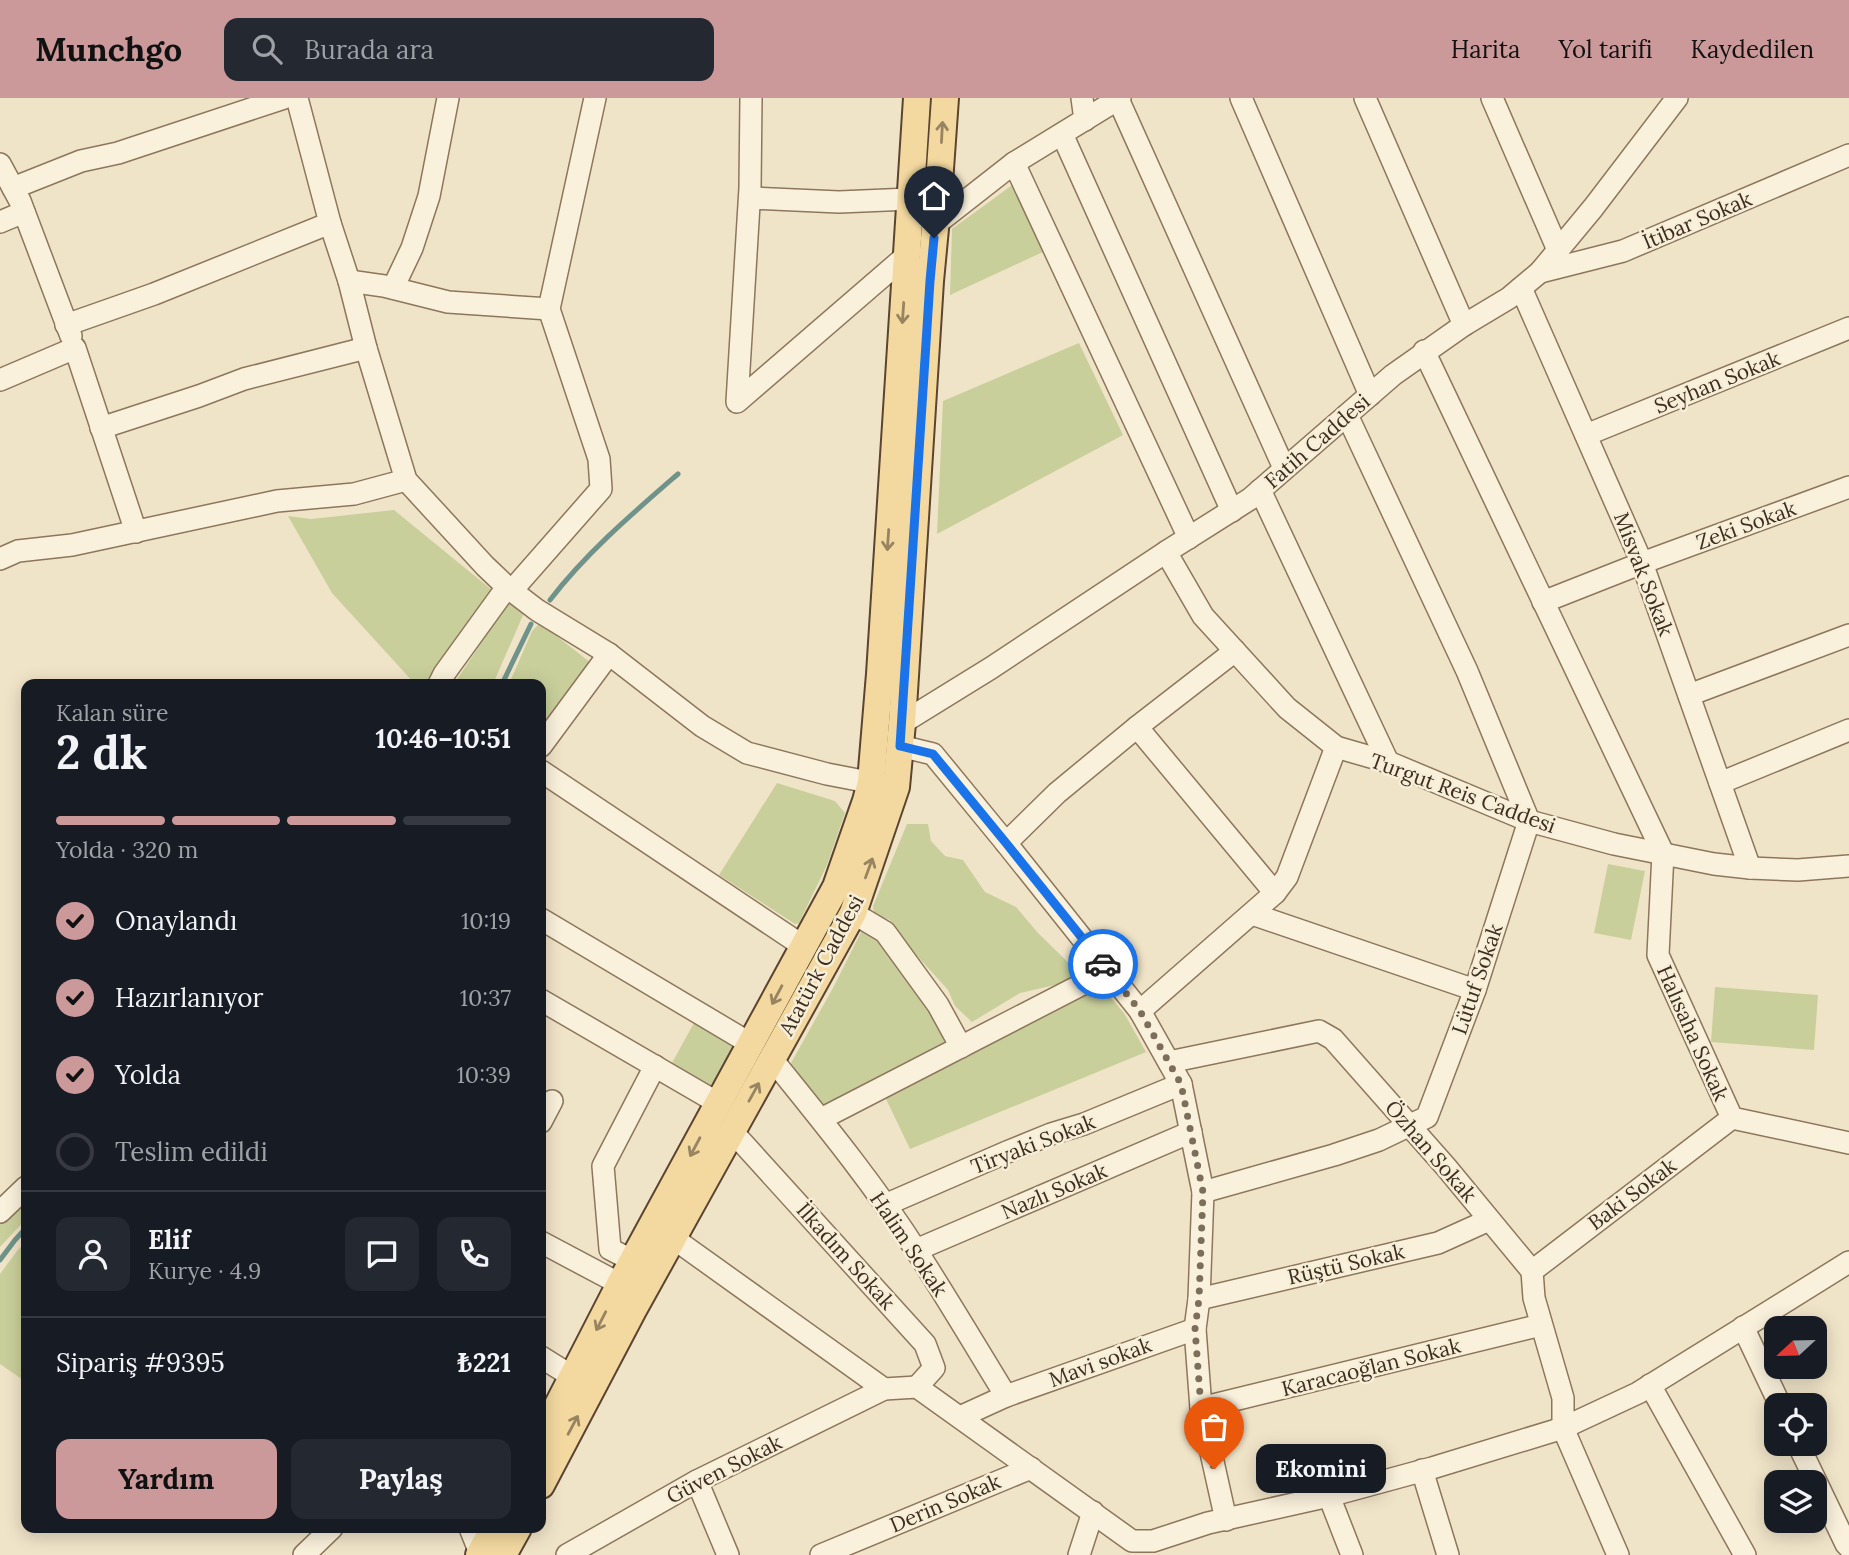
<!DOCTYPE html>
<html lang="tr">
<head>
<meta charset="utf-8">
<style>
	:root { --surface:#171b24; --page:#242831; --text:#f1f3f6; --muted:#9ea1a6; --line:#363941; --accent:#cc999b }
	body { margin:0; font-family:Lora,serif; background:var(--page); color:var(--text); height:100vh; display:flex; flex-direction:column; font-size:26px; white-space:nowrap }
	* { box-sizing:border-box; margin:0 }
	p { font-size:23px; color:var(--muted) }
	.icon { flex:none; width:38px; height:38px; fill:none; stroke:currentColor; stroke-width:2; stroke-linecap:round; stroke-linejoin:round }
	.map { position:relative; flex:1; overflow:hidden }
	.drawer { position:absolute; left:21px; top:581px; width:525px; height:854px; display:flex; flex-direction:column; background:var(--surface); border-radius:14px; box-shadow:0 4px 18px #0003 }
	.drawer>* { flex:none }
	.needle { width:46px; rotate:248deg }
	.fabs { position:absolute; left:1764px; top:1218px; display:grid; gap:14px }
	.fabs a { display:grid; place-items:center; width:63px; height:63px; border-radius:14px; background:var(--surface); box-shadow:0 4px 18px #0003; font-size:35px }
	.pin { position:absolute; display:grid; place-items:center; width:60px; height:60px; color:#fff; margin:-72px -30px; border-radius:50% 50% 50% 0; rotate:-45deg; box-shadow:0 0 7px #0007 }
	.pin .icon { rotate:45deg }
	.courier { position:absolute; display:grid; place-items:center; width:70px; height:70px; margin:-35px; border:5px solid #1a73e8; border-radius:50%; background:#fff; color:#222; box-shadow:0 2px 9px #0007 }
	.bubble { position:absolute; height:49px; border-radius:14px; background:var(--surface); box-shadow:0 4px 18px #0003; font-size:23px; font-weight:700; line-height:49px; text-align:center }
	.head em { font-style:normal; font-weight:700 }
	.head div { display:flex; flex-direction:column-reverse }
	.head { display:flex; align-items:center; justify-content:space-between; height:119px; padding:0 35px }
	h1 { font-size:46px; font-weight:700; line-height:52px }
	.bar { display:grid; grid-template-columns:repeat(4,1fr); gap:10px 7px; align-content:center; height:84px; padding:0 35px }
	.bar i { height:9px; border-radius:5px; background:var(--line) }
	.bar .active { background:var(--accent) }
	.bar p { grid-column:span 4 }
	.line { display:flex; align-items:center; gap:18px; padding:0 35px; border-top:2px solid var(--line) }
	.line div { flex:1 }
	.round { display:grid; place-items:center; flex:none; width:74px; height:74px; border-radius:14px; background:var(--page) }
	ol { padding:0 35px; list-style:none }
	li { display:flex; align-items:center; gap:21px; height:77px }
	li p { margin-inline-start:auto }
	li .icon { padding:7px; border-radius:50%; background:var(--accent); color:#111; stroke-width:4 }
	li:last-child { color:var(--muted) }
	li i { width:38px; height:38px; border:4px solid var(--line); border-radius:50% }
	.action { display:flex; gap:14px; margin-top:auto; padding:14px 35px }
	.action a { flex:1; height:80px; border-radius:14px; background:var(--accent); color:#111; font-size:28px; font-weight:700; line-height:80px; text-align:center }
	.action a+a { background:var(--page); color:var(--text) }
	header { display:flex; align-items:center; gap:42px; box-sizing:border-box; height:98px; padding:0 35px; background:var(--accent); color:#111 }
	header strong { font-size:33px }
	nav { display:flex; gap:38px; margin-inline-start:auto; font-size:24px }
	.search { width:490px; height:63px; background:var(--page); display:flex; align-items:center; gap:18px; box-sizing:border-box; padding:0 24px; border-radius:14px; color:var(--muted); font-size:26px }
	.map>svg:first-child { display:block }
	.green { fill:#c9cf9b }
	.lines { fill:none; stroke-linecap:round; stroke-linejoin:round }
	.stream { stroke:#6f938a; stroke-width:5 }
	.minor-casing { stroke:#8d765c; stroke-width:24 }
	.major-casing { stroke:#5b4430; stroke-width:30 }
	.minor { stroke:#faf1dc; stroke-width:21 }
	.major { stroke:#f3d9a0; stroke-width:26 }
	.oneway { stroke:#988460 }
	.done { stroke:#7c6e5b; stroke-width:7; stroke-dasharray:0 12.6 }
	.route { stroke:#1a73e8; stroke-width:9 }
	.labels { text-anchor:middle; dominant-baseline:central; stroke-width:5; stroke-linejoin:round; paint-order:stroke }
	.street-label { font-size:21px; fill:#3d2e20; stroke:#f7eed8 }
</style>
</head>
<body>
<header>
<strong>Munchgo</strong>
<div class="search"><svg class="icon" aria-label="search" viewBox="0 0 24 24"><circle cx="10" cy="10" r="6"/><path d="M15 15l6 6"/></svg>Burada ara</div>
<nav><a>Harita</a><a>Yol tarifi</a><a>Kaydedilen</a></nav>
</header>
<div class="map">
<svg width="1849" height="1457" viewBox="0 0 1849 1457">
	<rect width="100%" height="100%" fill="#f0e4c8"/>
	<g class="green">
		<path d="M1015 85 1045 153 950 197 952 131Z"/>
		<path d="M1079 245 1123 337 937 436 943 303Z"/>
		<path d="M394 412 492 492 426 586H415L332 495 288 418 311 421Z"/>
		<path d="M509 503 524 515 493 586H454Z"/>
		<path d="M540 525 591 565 541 631V586H509L532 533Z"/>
		<path d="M777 685 835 703 845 715 827 767 799 825 795 826 719 777Z"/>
		<path d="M907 726H928L931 743 945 758 963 762 985 794 1016 809 1038 835 1074 870 1068 884 1020 895 972 924 955 908 948 892 910 850 890 822 874 816 873 808Z"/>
		<path d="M1608 766 1645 773 1631 842 1594 835Z"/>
		<path d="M863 830 880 838 947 935 943 947 824 1012 791 965 833 890Z"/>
		<path d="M1098 885 1124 915 1146 954 910 1051 884 997Z"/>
		<path d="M1715 889 1818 897 1814 952 1711 944Z"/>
		<path d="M695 923 736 947 712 988 672 965Z"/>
		<path d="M26 1097V1121L0 1149V1123Z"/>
		<path d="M26 1143V1284L0 1266V1176L17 1153Z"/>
	</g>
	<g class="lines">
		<g class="stream">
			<path d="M550 502C586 455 633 415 678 376"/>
			<path d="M502 586 531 526"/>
			<path d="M0 1162 15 1142 26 1130"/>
		</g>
		<g class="minor-casing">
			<g id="minor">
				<path d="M297 0 330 125 349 183 366 250 406 382 485 468 507 489 537 512 609 556 702 628 747 655 827 676 884 687"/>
				<path d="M751 0 750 90 737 304 906 158"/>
				<path d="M1082 0 1085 22"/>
				<path d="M1241 0 1370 297"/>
				<path d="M1365 0 1464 227"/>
				<path d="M1492 0 1558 152"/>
				<path d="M1118 1 1284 370"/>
				<path d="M1062 36 1232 413"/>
				<path d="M1014 65 1189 440"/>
				<path d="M0 66 20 103 71 238"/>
				<path d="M13 90 81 63 118 55 284 0"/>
				<path d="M750 100 839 104 910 101"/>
				<path d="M0 124 24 114"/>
				<path d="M936 126 1014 65 1120 0"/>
				<path d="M1540 174 1623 153 1849 57"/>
				<path d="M349 183 384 188 448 204 549 211"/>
				<path d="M393 190 412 150 429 98 448 0"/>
				<path d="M1521 190 1642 465 1750 770"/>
				<path d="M66 227 154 196 330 125"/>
				<path d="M1424 253 1663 755 1658 857 1732 1020 1849 1045"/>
				<path d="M0 282 75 250 136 434"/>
				<path d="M101 330 199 298 244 281 366 250"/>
				<path d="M1586 337 1849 230"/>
				<path d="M1260 392 1388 664"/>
				<path d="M1166 454 1203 518 1287 610 1336 649 1388 664 1529 723 1614 746 1714 766 1750 770 1798 772 1849 768"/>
				<path d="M0 461 18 453 72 447 277 403 354 396 406 382"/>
				<path d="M1543 504 1642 465 1849 389"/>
				<path d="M439 586 444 576 507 489 514 490 601 391 599 361 549 211 595 0"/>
				<path d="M1689 597 1849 537"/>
				<path d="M902 625 991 570 1166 454 1250 401 1393 277 1464 227 1509 200 1540 174 1593 110 1677 0"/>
				<path d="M1137 629 1235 553"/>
				<path d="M541 648 609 556"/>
				<path d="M900 648 933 656 1006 745 1140 913 1181 986 1203 1094 1199 1201 1195 1231 1201 1310 1226 1422"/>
				<path d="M541 673 803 848"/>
				<path d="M1720 685 1849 632"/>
				<path d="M1006 745 1057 695 1137 629 1275 795"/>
				<path d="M853 815 885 834 938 907 961 949"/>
				<path d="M1252 816 1475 892"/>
				<path d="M541 821 751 946"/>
				<path d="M541 902 718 1005"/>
				<path d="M1140 913 1275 795 1287 779 1336 649"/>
				<path d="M772 961C822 1023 873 1085 916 1152 947 1200 976 1249 1006 1298L960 1319"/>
				<path d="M1169 964 1319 933 1333 941 1446 1069 1532 1173 1534 1200 1563 1300V1330L1618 1457"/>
				<path d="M821 1021 1108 873"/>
				<path d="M541 1024 552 1003"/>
				<path d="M730 1036 740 1042 925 1246 934 1270 917 1289"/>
				<path d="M1203 1094 1334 1057 1379 1042 1427 1019 1475 892 1529 723 1467 573 1347 317"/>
				<path d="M885 1107 1007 1054 1051 1036 1084 1026 1181 986"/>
				<path d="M0 1114 26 1089"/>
				<path d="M673 1140 884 1291 917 1289 1132 1443H1153L1208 1425 1329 1398 1432 1370 1563 1330 1638 1295 1849 1164"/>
				<path d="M541 1144 620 1186"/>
				<path d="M916 1152 1191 1034"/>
				<path d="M633 1163 610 1151 603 1068 655 968"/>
				<path d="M1532 1173 1732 1020"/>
				<path d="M1199 1201 1438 1145 1489 1122"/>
				<path d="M1743 1229 1780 1307"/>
				<path d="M541 1259 573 1279"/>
				<path d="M1650 1287 1745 1457"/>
				<path d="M1006 1298 1195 1231"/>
				<path d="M1201 1310 1541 1227"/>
				<path d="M1798 1346 1846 1446 1849 1449"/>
				<path d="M1422 1372 1448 1457"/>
				<path d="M697 1383 728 1457"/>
				<path d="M1329 1398 1352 1457"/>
				<path d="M470 1430 480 1455"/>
				<path d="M304 1457 332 1430"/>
				<path d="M567 1457 697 1383 884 1291"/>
				<path d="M821 1457 1031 1370"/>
				<path d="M1079 1457 1093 1414"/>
			</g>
		</g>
		<g class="major-casing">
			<g id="major">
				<path d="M541 1340 620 1186 836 789 866 703 871 684 880 576 917 0"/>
				<path d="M541 1387 633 1212 853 815 896 689 902 625 930 183 938 99 945 0"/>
				<path d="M479 1457 494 1430"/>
				<path d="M503 1457 518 1430"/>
			</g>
		</g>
		<use href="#minor" class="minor"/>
		<use href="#major" class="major"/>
	</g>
	<defs><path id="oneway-shaft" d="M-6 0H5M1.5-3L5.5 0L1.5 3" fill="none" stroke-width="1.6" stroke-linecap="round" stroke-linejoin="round" transform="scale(1.75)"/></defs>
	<g class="oneway">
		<use href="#oneway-shaft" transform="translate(942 34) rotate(-87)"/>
		<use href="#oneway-shaft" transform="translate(903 215) rotate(94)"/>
		<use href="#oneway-shaft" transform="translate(888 442) rotate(94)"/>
		<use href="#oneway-shaft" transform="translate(869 770) rotate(-70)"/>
		<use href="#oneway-shaft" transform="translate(777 897) rotate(118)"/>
		<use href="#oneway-shaft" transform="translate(754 994) rotate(-61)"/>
		<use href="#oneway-shaft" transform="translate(695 1049) rotate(118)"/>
		<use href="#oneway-shaft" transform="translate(601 1223) rotate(117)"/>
		<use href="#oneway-shaft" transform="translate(573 1327) rotate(-62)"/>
	</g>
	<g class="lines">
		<path class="done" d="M1103 866 1140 913 1181 986 1203 1094 1199 1201 1195 1231 1201 1310 1214 1371"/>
		<path class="route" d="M934 140 930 183 900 648 933 656 1006 745 1103 866"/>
	</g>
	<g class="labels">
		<g class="street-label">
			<text transform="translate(1697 122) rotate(-23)">İtibar Sokak</text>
			<text transform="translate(1717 284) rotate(-22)">Seyhan Sokak</text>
			<text transform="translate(1317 343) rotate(-41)">Fatih Caddesi</text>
			<text transform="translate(1746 427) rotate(-20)">Zeki Sokak</text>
			<text transform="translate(1644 476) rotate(69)">Misvak Sokak</text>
			<text transform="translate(1463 695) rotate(20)">Turgut Reis Caddesi</text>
			<text transform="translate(821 867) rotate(-62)">Atatürk Caddesi</text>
			<text transform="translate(1477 881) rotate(-71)">Lütuf Sokak</text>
			<text transform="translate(1693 935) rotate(66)">Halısaha Sokak</text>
			<text transform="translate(1033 1046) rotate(-21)">Tiryaki Sokak</text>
			<text transform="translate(1431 1053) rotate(49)">Özhan Sokak</text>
			<text transform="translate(1054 1093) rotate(-23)">Nazlı Sokak</text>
			<text transform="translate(1632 1096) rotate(-37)">Baki Sokak</text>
			<text transform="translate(909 1146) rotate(56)">Halim Sokak</text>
			<text transform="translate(846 1158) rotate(48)">İlkadım Sokak</text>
			<text transform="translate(1346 1166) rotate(-13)">Rüştü Sokak</text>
			<text transform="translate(1100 1264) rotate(-20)">Mavi sokak</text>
			<text transform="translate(1371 1269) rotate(-14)">Karacaoğlan Sokak</text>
			<text transform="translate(724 1371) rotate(-27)">Güven Sokak</text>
			<text transform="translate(945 1405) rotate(-23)">Derin Sokak</text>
		</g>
	</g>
</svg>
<div class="fabs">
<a><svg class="needle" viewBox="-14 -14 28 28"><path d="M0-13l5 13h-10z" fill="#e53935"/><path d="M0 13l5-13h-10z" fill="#9ea1a6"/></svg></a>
<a><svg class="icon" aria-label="locate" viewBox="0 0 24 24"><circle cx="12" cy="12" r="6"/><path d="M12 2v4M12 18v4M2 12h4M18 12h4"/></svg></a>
<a><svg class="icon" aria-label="layers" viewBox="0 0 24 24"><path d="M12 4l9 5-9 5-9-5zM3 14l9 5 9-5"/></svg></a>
</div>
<div class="pin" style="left:1214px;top:1371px;background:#ea580c"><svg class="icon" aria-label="bag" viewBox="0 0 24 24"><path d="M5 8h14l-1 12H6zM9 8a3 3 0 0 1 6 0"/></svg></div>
<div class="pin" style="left:934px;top:140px;background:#1f2937"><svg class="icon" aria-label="home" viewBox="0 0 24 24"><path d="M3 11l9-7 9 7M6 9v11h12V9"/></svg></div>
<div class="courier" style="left:1103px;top:866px"><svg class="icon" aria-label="car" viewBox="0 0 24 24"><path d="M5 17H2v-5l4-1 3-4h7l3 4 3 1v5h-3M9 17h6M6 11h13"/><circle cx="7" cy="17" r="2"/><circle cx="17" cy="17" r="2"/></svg></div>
<div class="bubble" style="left:1256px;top:1346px;width:130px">Ekomini</div>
<section class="drawer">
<div class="head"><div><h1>2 dk</h1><p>Kalan süre</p></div><em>10:46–10:51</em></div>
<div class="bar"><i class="active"></i><i class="active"></i><i class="active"></i><i></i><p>Yolda · 320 m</p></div>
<ol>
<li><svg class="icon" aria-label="check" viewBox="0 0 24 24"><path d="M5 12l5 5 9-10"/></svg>Onaylandı<p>10:19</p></li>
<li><svg class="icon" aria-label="check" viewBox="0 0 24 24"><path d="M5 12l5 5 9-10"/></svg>Hazırlanıyor<p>10:37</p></li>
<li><svg class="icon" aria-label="check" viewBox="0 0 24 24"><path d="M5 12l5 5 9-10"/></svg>Yolda<p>10:39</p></li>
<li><i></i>Teslim edildi</li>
</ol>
<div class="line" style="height:126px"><a class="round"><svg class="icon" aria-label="person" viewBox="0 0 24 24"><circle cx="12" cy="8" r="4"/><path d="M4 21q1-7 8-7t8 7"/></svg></a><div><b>Elif</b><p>Kurye · 4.9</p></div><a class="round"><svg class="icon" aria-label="chat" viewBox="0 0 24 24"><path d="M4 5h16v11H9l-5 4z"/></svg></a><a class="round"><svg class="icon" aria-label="phone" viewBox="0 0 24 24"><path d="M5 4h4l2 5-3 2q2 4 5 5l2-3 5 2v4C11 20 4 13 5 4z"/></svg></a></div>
<div class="line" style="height:91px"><div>Sipariş #9395</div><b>₺221</b></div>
<div class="action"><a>Yardım</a><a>Paylaş</a></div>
</section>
</div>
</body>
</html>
